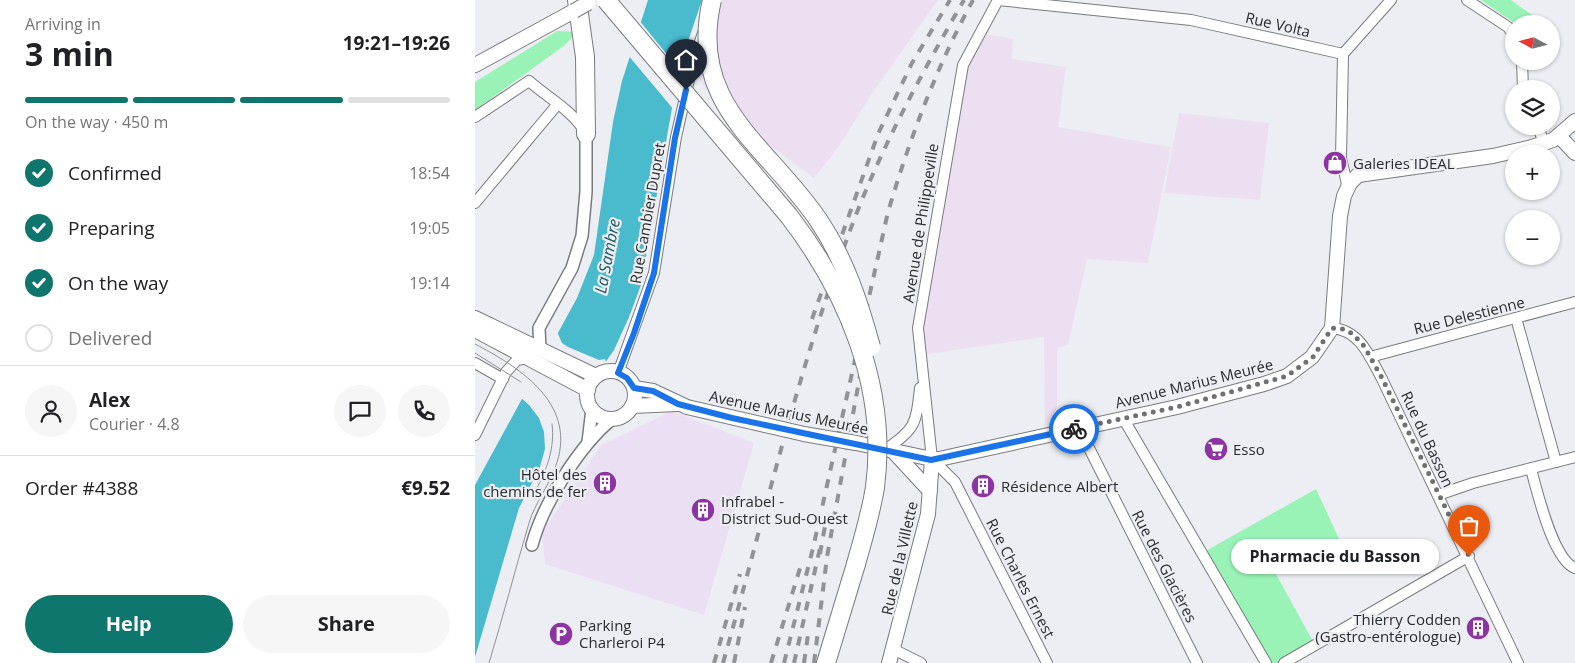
<!DOCTYPE html>
<html lang="en">
<head>
<meta charset="utf-8">
<style>
	:root { --surface:#fff; --page:#f6f6f6; --text:#202124; --muted:#757577; --line:#e0e0e0; --accent:#0f766e }
	body { margin:0; font-family:"Open Sans",sans-serif; background:var(--page); color:var(--text); height:100vh; display:flex; flex-direction:column; font-size:19px; white-space:nowrap }
	* { box-sizing:border-box; margin:0 }
	p { font-size:16px; color:var(--muted) }
	.icon { flex:none; width:28px; height:28px; fill:none; stroke:currentColor; stroke-width:2; stroke-linecap:round; stroke-linejoin:round }
	.map { position:relative; flex:1; overflow:hidden }
	.details { display:flex; flex-direction:column; background:var(--surface); width:475px }
	.details>* { flex:none }
	.needle { width:32px; rotate:277deg }
	.fabs { position:absolute; left:1030px; top:15px; display:grid; gap:10px }
	.fabs a { display:grid; place-items:center; width:55px; height:55px; border-radius:50%; background:var(--surface); box-shadow:0 1px 4px #0004; font-size:25px }
	.pin { position:absolute; display:grid; place-items:center; width:42px; height:42px; color:#fff; margin:-51px -21px; border-radius:50% 50% 50% 0; rotate:-45deg; box-shadow:0 0 5px #0007 }
	.pin .icon { rotate:45deg }
	.courier { position:absolute; display:grid; place-items:center; width:50px; height:50px; margin:-25px; border:4px solid #1a73e8; border-radius:50%; background:#fff; color:#222; box-shadow:0 1px 6px #0007 }
	.bubble { position:absolute; height:35px; border-radius:18px; background:var(--surface); box-shadow:0 1px 4px #0004; font-size:16px; font-weight:700; line-height:35px; text-align:center }
	.overview em { font-style:normal; font-weight:700 }
	.overview div { display:flex; flex-direction:column-reverse }
	.overview { display:flex; align-items:center; justify-content:space-between; height:85px; padding:0 25px }
	h1 { font-size:32px; font-weight:700; line-height:38px }
	.bar { display:grid; grid-template-columns:repeat(4,1fr); gap:8px 5px; align-content:center; height:60px; padding:0 25px }
	.bar i { height:6px; border-radius:4px; background:var(--line) }
	.bar .selected { background:var(--accent) }
	.bar p { grid-column:span 4 }
	.line { display:flex; align-items:center; gap:12px; padding:0 25px; border-top:1px solid var(--line) }
	.line div { flex:1 }
	.round { display:grid; place-items:center; flex:none; width:52px; height:52px; border-radius:26px; background:var(--page) }
	ol { padding:0 25px; list-style:none }
	li { display:flex; align-items:center; gap:15px; height:55px }
	li p { margin-inline-start:auto }
	li .icon { padding:5px; border-radius:50%; background:var(--accent); color:#fff; stroke-width:4 }
	li:last-child { color:var(--muted) }
	li i { width:28px; height:28px; border:2px solid var(--line); border-radius:50% }
	.action { display:flex; gap:10px; margin-top:auto; padding:10px 25px }
	.action a { flex:1; height:58px; border-radius:30px; background:var(--accent); color:#fff; font-size:20px; font-weight:700; line-height:58px; text-align:center }
	.action a+a { background:var(--page); color:var(--text) }
	main { display:flex; flex:1; min-height:0 }
	.map>svg:first-child { display:block }
	.commercial { fill:#ebdff4 }
	.industrial { fill:#eddff2 }
	.green { fill:#99f3b7 }
	.water { fill:#4abacd }
	.pier { fill:#eceef3 }
	.lines { fill:none; stroke-linecap:round; stroke-linejoin:round }
	.minor-casing { stroke:#797b7f; stroke-width:12 }
	.tertiary-casing { stroke:#797b7f; stroke-width:14 }
	.secondary-casing { stroke:#797b7f; stroke-width:16 }
	.motorway-casing { stroke:#797b7f; stroke-width:20 }
	.minor { stroke:#fff; stroke-width:10 }
	.tertiary { stroke:#fff; stroke-width:11 }
	.secondary { stroke:#fff; stroke-width:14 }
	.motorway { stroke:#fff; stroke-width:18 }
	.tram { stroke:#919296; stroke-width:1 }
	.rail { stroke:#919296; stroke-width:4; stroke-dasharray:9 9; stroke-linecap:butt }
	.secondary-bridge-casing { stroke:#797b7f; stroke-width:16; stroke-linecap:butt }
	.motorway-bridge-casing { stroke:#797b7f; stroke-width:20; stroke-linecap:butt }
	.secondary-bridge { stroke:#fff; stroke-width:14 }
	.motorway-bridge { stroke:#fff; stroke-width:18 }
	.done { stroke:#6f7073; stroke-width:5; stroke-dasharray:0 9 }
	.route { stroke:#1a73e8; stroke-width:6 }
	.labels { text-anchor:middle; dominant-baseline:central; stroke-width:4.5; stroke-linejoin:round; paint-order:stroke }
	.street-label { font-size:15px; fill:#2b2c2e; stroke:#eceef3 }
	.poi-label { font-size:15px; fill:#2b2c2e; stroke:#eceef3; text-anchor:start }
	.water-label { font-size:16px; font-style:italic; fill:#185761; stroke:#eceef3 }
</style>
</head>
<body>
<main>
<section class="details">
<div class="overview"><div><h1>3 min</h1><p>Arriving in</p></div><em>19:21–19:26</em></div>
<div class="bar"><i class="selected"></i><i class="selected"></i><i class="selected"></i><i></i><p>On the way · 450 m</p></div>
<ol>
<li><svg class="icon" aria-label="check" viewBox="0 0 24 24"><path d="M5 12l5 5 9-10"/></svg>Confirmed<p>18:54</p></li>
<li><svg class="icon" aria-label="check" viewBox="0 0 24 24"><path d="M5 12l5 5 9-10"/></svg>Preparing<p>19:05</p></li>
<li><svg class="icon" aria-label="check" viewBox="0 0 24 24"><path d="M5 12l5 5 9-10"/></svg>On the way<p>19:14</p></li>
<li><i></i>Delivered</li>
</ol>
<div class="line" style="height:90px"><a class="round"><svg class="icon" aria-label="person" viewBox="0 0 24 24"><circle cx="12" cy="8" r="4"/><path d="M4 21q1-7 8-7t8 7"/></svg></a><div><b>Alex</b><p>Courier · 4.8</p></div><a class="round"><svg class="icon" aria-label="chat" viewBox="0 0 24 24"><path d="M4 5h16v11H9l-5 4z"/></svg></a><a class="round"><svg class="icon" aria-label="phone" viewBox="0 0 24 24"><path d="M5 4h4l2 5-3 2q2 4 5 5l2-3 5 2v4C11 20 4 13 5 4z"/></svg></a></div>
<div class="line" style="height:65px"><div>Order #4388</div><b>€9.52</b></div>
<div class="action"><a>Help</a><a>Share</a></div>
</section>
<div class="map">
<svg width="1100" height="663" viewBox="0 0 1100 663">
	<rect width="100%" height="100%" fill="#eceef3"/>
	<path class="commercial" d="M197 411 279 443 229 615 70 564 67 533 126 445Z"/>
	<g class="industrial">
		<path d="M237 0H463L396 95 362 149 339 178 243 106 220 74Z"/>
		<path d="M505 33 538 39 537 59 591 67 583 127 696 147 673 263 612 259 593 345 582 348V408L570 424 569 337 446 355 443 328 488 65Z"/>
		<path d="M704 113 794 123 785 200 689 193Z"/>
	</g>
	<g class="green">
		<path d="M1006 0H1036L1064 20 1061 24H1041Z"/>
		<path d="M82 31 102 32 90 45 0 110V82Z"/>
		<path d="M841 489 865 541 801 574 840 645 809 663H791L727 553Z"/>
	</g>
	<path class="water" d="M173 0H227L204 68 166 285 154 317 139 350 121 376 89 434 65 467 44 508 0 657V485L102 298 119 255 138 122 147 81Z"/>
	<g class="pier">
		<path d="M164 20 206 72 199 110 153 55Z"/>
		<path d="M81 329 87 343 93 347 124 360 130 359 132 364 91 435 66 471 64 470 70 449 69 432 64 418 54 405 44 396Z"/>
	</g>
	<g class="lines">
		<g class="minor-casing">
			<g id="minor">
				<path d="M523 0 488 65 443 328 457 459 480 482 572 663"/>
				<path d="M523 0 716 20 868 54"/>
				<path d="M992 0 1033 27 1039 36"/>
				<path d="M1047 61 1048 89"/>
				<path d="M0 117 54 81C72 97 98 111 110 132"/>
				<path d="M1062 126 1070 144"/>
				<path d="M873 188 866 158 868 54 916 0"/>
				<path d="M0 203 82 105"/>
				<path d="M1041 318 1081 462"/>
				<path d="M857 328C885 330 895 357 907 379L1043 663"/>
				<path d="M895 357 1100 302"/>
				<path d="M0 363 28 379"/>
				<path d="M143 373 179 273 201 137 218 62 228 33"/>
				<path d="M648 418 791 663"/>
				<path d="M604 428 722 663"/>
				<path d="M0 435 31 372 42 360 52 358"/>
				<path d="M411 449C441 429 441 423 445 388"/>
				<path d="M1056 469C1062 491 1078 560 1100 568"/>
				<path d="M963 495 998 483 1100 457"/>
				<path d="M418 649 446 663"/>
				<path d="M809 663 994 556"/>
			</g>
		</g>
		<g class="tertiary-casing">
			<g id="tertiary">
				<path d="M65 350 64 328 97 268 107 236 111 192V134"/>
				<path d="M113 442 117 409"/>
				<path d="M57 545C68 504 104 446 137 419"/>
			</g>
		</g>
		<g class="secondary-casing">
			<g id="secondary">
				<path d="M0 65 99 11"/>
				<path d="M1084 136 1100 153"/>
				<path d="M0 318 121 376"/>
				<path d="M0 330 113 390"/>
				<circle cx="136" cy="395" r="24"/>
				<path d="M159 388 178 391 212 407"/>
				<path d="M157 406 202 404"/>
				<path d="M381 443 457 459H464L702 407 789 384 812 376 837 357 857 328 865 216 869 196 875 183 883 175 1018 156 1057 147 1078 140 1100 121"/>
				<path d="M418 451 455 491"/>
				<path d="M414 663 453 514 457 459"/>
			</g>
		</g>
		<g class="motorway-casing">
			<g id="motorway">
				<path d="M102 0 110 57 111 134"/>
				<path d="M351 663 381 564"/>
			</g>
		</g>
		<use href="#minor" class="minor"/>
		<use href="#tertiary" class="tertiary"/>
		<use href="#secondary" class="secondary"/>
		<use href="#motorway" class="motorway"/>
		<g class="tram">
			<path d="M0 344C48 369 104 406 80 468 73 487 60 503 54 523 40 570 28 617 14 663"/>
			<path d="M0 353 46 382"/>
			<path d="M61 490C72 469 80 448 77 424"/>
		</g>
		<g class="rail">
			<path d="M337 319 403 134 437 63 475 0"/>
			<path d="M345 554 352 515"/>
			<path d="M239 663 265 574"/>
			<path d="M248 663C290 515 324 364 379 220 408 144 448 71 489 0"/>
			<path d="M259 663 270 607"/>
			<path d="M296 663 326 565"/>
			<path d="M309 663 338 548 413 212C435 138 461 68 498 0"/>
			<path d="M319 663 345 548"/>
			<path d="M329 663 334 628"/>
			<path d="M339 663 352 557 392 337"/>
		</g>
		<g class="secondary-bridge-casing">
			<g id="secondary-bridge">
				<path d="M99 11 113 3"/>
				<path d="M212 407 329 434 381 443"/>
			</g>
		</g>
		<g class="motorway-bridge-casing">
			<g id="motorway-bridge">
				<path d="M131 0 314 216C373 293 413 388 400 487 396 513 388 539 381 564"/>
				<path d="M237 0C212 106 293 145 344 221 370 260 384 303 396 347"/>
			</g>
		</g>
		<use href="#secondary-bridge" class="secondary-bridge"/>
		<use href="#motorway-bridge" class="motorway-bridge"/>
	</g>
	<g class="lines">
		<path class="done" d="M599 429 702 407 812 376 838 357 857 328 868 329 878 334 889 346 907 378 994 556"/>
		<path class="route" d="M211 90 200 138 179 273 159 333 143 373 152 378 159 388 178 391 203 404 257 418 456 460 599 429"/>
	</g>
	<defs>
		<g id="shop-disc" transform="scale(1.25)"><circle r="9.5" fill="#8c35a2" stroke="#eceef3"/><path d="M-5-2.5h2.3a2.7 3.5 0 0 1 5.4 0H5L5.5 6h-11ZM-1.5-2.5h3a1.5 2.3 0 0 0-3 0Z" fill="#fff"/></g>
		<g id="supermarket-disc" transform="scale(1.25)"><circle r="9.5" fill="#8c35a2" stroke="#eceef3"/><path d="M-6-5.5h2.5l.6 2H6L4.5 2H-2.5L-4.4-4H-6ZM-1.5 3.2a1.3 1.3 0 1 0 .1 0ZM3 3.2a1.3 1.3 0 1 0 .1 0Z" fill="#fff"/></g>
		<g id="building-disc" transform="scale(1.25)"><circle r="9.5" fill="#8c35a2" stroke="#eceef3"/><path d="M-4-6H4V6H1V3H-1V6H-4ZM-2.5-4.3h1.7v1.8h-1.7ZM.8-4.3h1.7v1.8H.8ZM-2.5-1h1.7V.8h-1.7ZM.8-1h1.7V.8H.8Z" fill="#fff"/></g>
		<g id="parking-disc" transform="scale(1.25)"><circle r="9.5" fill="#8c35a2" stroke="#eceef3"/><path d="M-3.5-5.5H1a3.5 3.5 0 0 1 0 7H-1V5.5H-3.5ZM-1-3.4V-.6H.8a1.4 1.4 0 0 0 0-2.8Z" fill="#fff"/></g>
	</defs>
	<g fill-rule="evenodd">
		<use href="#shop-disc" x="860" y="163"/>
		<use href="#supermarket-disc" x="741" y="449"/>
		<use href="#building-disc" x="130" y="483"/>
		<use href="#building-disc" x="508" y="486"/>
		<use href="#building-disc" x="228" y="510"/>
		<use href="#building-disc" x="1003" y="628"/>
		<use href="#parking-disc" x="86" y="634"/>
	</g>
	<g class="labels">
		<g class="street-label">
			<text transform="translate(803 24) rotate(13)">Rue Volta</text>
			<text transform="translate(172 213) rotate(-80)">Rue Cambier Dupret</text>
			<text transform="translate(445 223) rotate(-81)">Avenue de Philippeville</text>
			<text transform="translate(994 315) rotate(-14)">Rue Delestienne</text>
			<text transform="translate(719 383) rotate(-14)">Avenue Marius Meurée</text>
			<text transform="translate(314 412) rotate(12)">Avenue Marius Meurée</text>
			<text transform="translate(953 439) rotate(65)">Rue du Basson</text>
			<text transform="translate(424 558) rotate(-77)">Rue de la Villette</text>
			<text transform="translate(690 566) rotate(63)">Rue des Glacières</text>
			<text transform="translate(546 578) rotate(63)">Rue Charles Ernest</text>
		</g>
		<g class="poi-label">
			<text x="878" y="163">Galeries IDEAL</text>
			<text x="758" y="449">Esso</text>
			<text x="112" y="474" text-anchor="end">Hôtel des<tspan x="112" dy="17">chemins de fer</tspan></text>
			<text x="526" y="486">Résidence Albert</text>
			<text x="246" y="501">Infrabel -<tspan x="246" dy="17">District Sud-Ouest</tspan></text>
			<text x="986" y="619" text-anchor="end">Thierry Codden<tspan x="986" dy="17">(Gastro-entérologue)</tspan></text>
			<text x="104" y="625">Parking<tspan x="104" dy="17">Charleroi P4</tspan></text>
		</g>
		<g class="water-label">
			<text transform="translate(132 256) rotate(-79)">La Sambre</text>
		</g>
	</g>
</svg>
<div class="fabs">
<a><svg class="needle" viewBox="-14 -14 28 28"><path d="M0-13l5 13h-10z" fill="#e53935"/><path d="M0 13l5-13h-10z" fill="#757577"/></svg></a>
<a><svg class="icon" aria-label="layers" viewBox="0 0 24 24"><path d="M12 4l9 5-9 5-9-5zM3 14l9 5 9-5"/></svg></a>
<a>+</a>
<a>−</a>
</div>
<div class="pin" style="left:994px;top:556px;background:#ea580c"><svg class="icon" aria-label="bag" viewBox="0 0 24 24"><path d="M5 8h14l-1 12H6zM9 8a3 3 0 0 1 6 0"/></svg></div>
<div class="pin" style="left:211px;top:90px;background:#1f2937"><svg class="icon" aria-label="home" viewBox="0 0 24 24"><path d="M3 11l9-7 9 7M6 9v11h12V9"/></svg></div>
<div class="courier" style="left:599px;top:429px"><svg class="icon" aria-label="bike" viewBox="0 0 24 24"><circle cx="6" cy="16" r="4"/><circle cx="18" cy="16" r="4"/><path d="M6 16l4-8h5l3 8M10 8l3 8H6M13 5h3"/></svg></div>
<div class="bubble" style="left:756px;top:539px;width:208px">Pharmacie du Basson</div>
</div>
</main>
</body>
</html>
